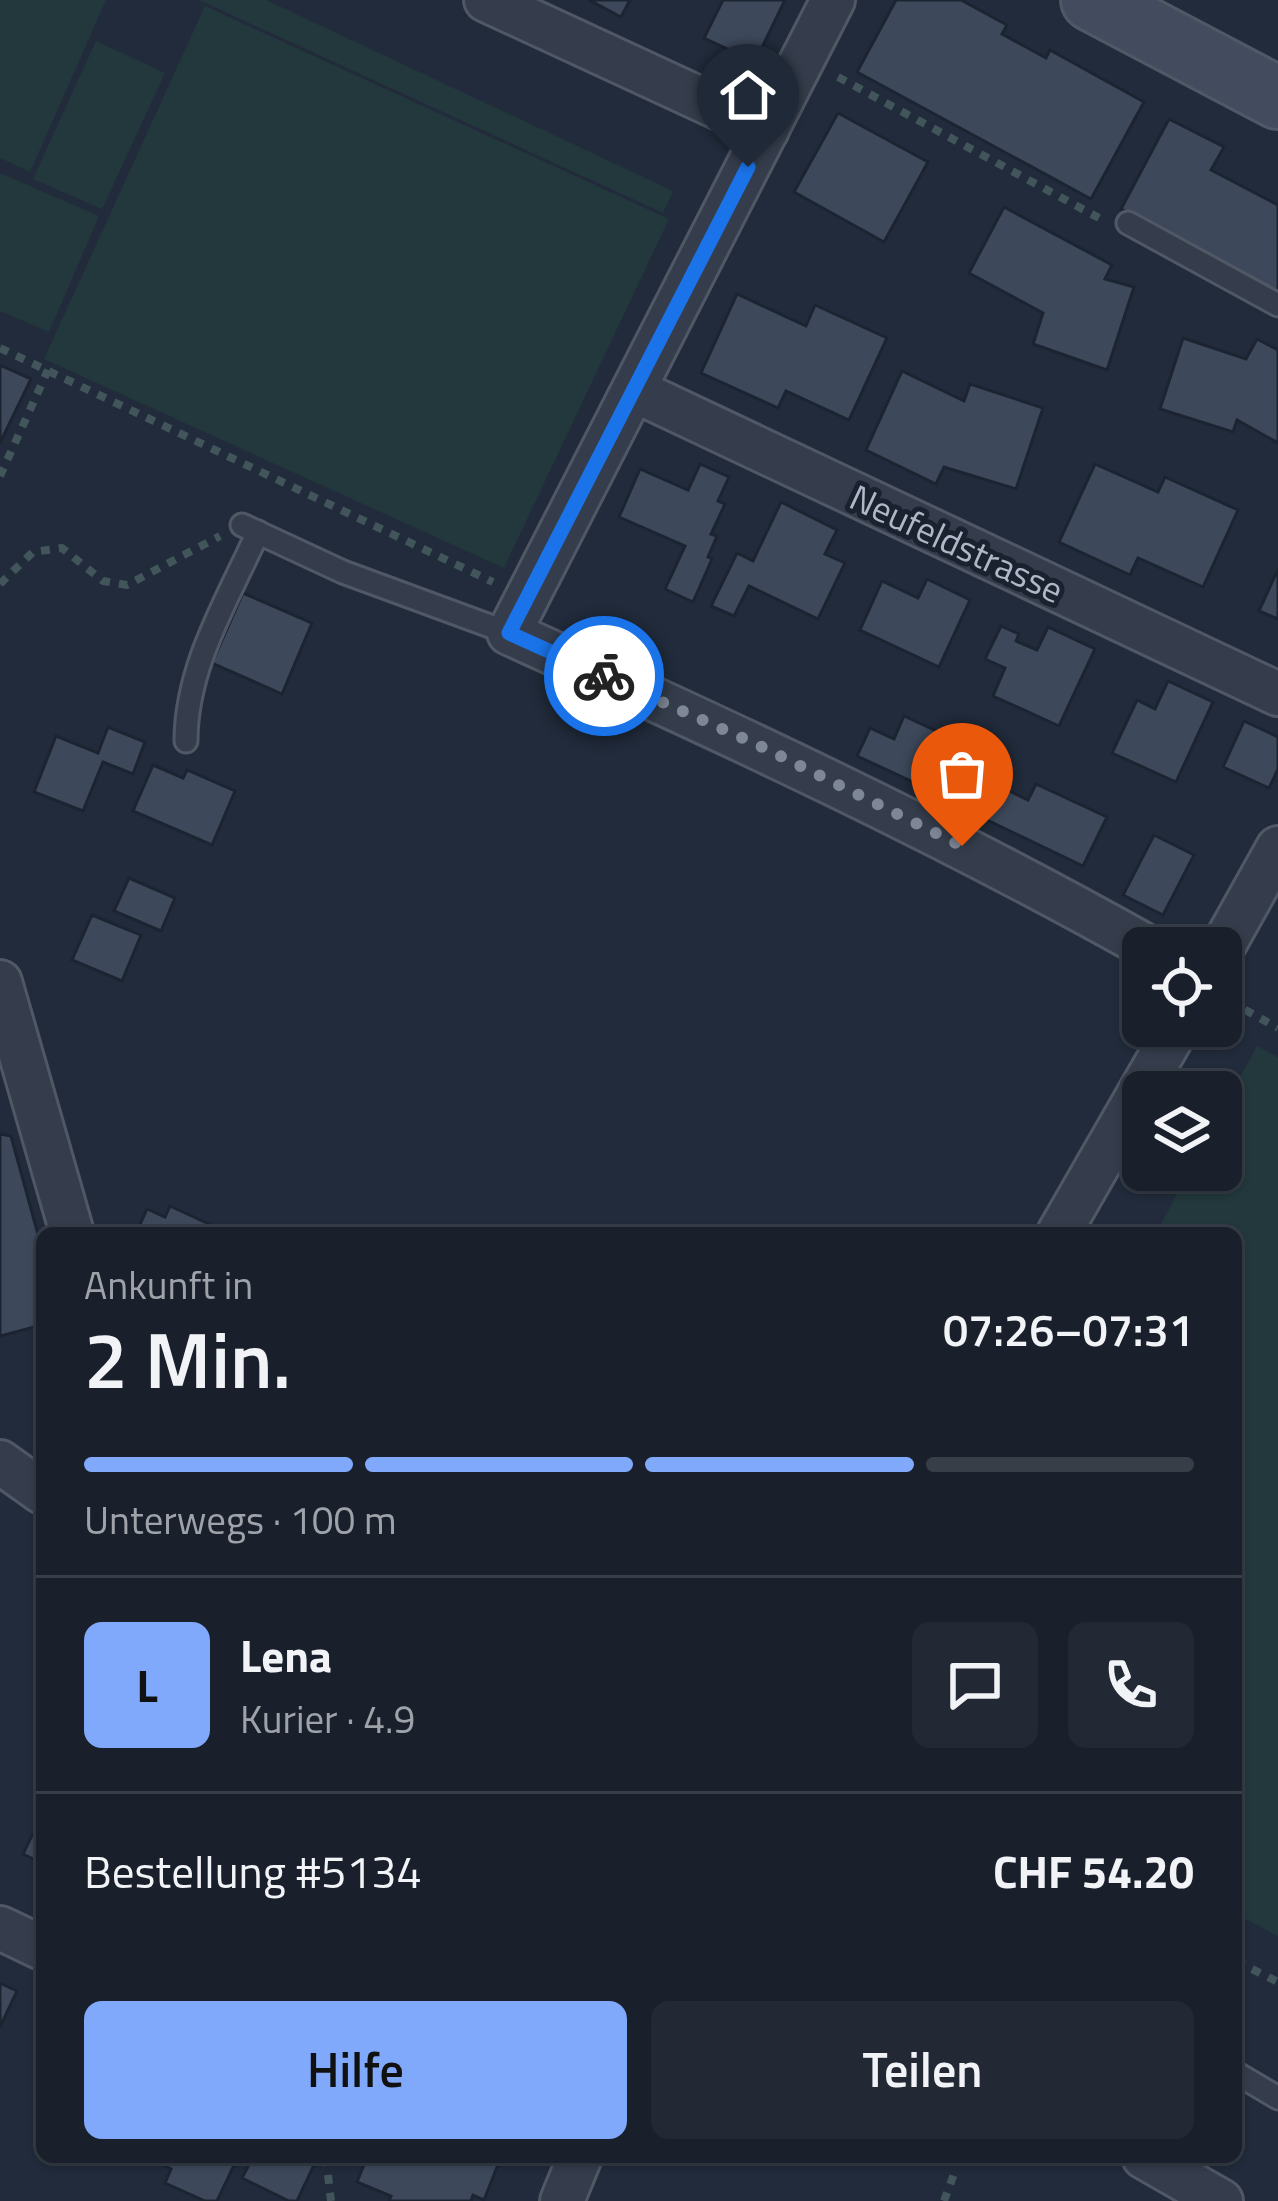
<!DOCTYPE html>
<html lang="de">
<head>
<meta charset="utf-8">
<style>
	:root { --surface:#19202c; --page:#222834; --text:#f1f3f6; --muted:#9fa3a9; --line:#373e48; --accent:#81a9fb }
	body { margin:0; font-family:"Titillium Web",sans-serif; background:var(--page); color:var(--text); height:100vh; display:flex; flex-direction:column; font-size:45px; white-space:nowrap }
	* { box-sizing:border-box; margin:0 }
	p { font-size:39px; color:var(--muted) }
	.icon { flex:none; width:66px; height:66px; fill:none; stroke:currentColor; stroke-width:2; stroke-linecap:round; stroke-linejoin:round }
	.map { position:relative; flex:1; overflow:hidden }
	.details { position:absolute; left:36px; top:1227px; width:1206px; height:936px; display:flex; flex-direction:column; background:var(--surface); border-radius:18px; box-shadow:0 3px 9px #0004,0 0 0 3px var(--line) }
	.details>* { flex:none }
	.fabs { position:absolute; left:1122px; top:927px; display:grid; gap:24px }
	.fabs a { display:grid; place-items:center; width:120px; height:120px; border-radius:18px; background:var(--surface); box-shadow:0 3px 9px #0004,0 0 0 3px var(--line); font-size:60px }
	.pin { position:absolute; display:grid; place-items:center; width:102px; height:102px; color:#fff; margin:-123px -51px; border-radius:50% 50% 50% 0; rotate:-45deg; box-shadow:0 0 12px #0007 }
	.pin .icon { rotate:45deg }
	.courier { position:absolute; display:grid; place-items:center; width:120px; height:120px; margin:-60px; border:9px solid #1a73e8; border-radius:50%; background:#fff; color:#222; box-shadow:0 3px 15px #0007 }
	.head em { font-style:normal; font-weight:600 }
	.head div { display:flex; flex-direction:column-reverse }
	.head { display:flex; align-items:center; justify-content:space-between; height:204px; padding:0 48px }
	h1 { font-size:78px; font-weight:600; line-height:90px }
	.bar { display:grid; grid-template-columns:repeat(4,1fr); gap:18px 12px; align-content:center; height:144px; padding:0 48px }
	.bar i { height:15px; border-radius:9px; background:var(--line) }
	.bar .current { background:var(--accent) }
	.bar p { grid-column:span 4 }
	.line { display:flex; align-items:center; gap:30px; padding:0 48px; border-top:3px solid var(--line) }
	.line div { flex:1 }
	.round { display:grid; place-items:center; flex:none; width:126px; height:126px; border-radius:18px; background:var(--page) }
	.button { display:flex; gap:24px; margin-top:auto; padding:24px 48px }
	.button a { flex:1; height:138px; border-radius:18px; background:var(--accent); color:#111; font-size:48px; font-weight:600; line-height:138px; text-align:center }
	.button a+a { background:var(--page); color:var(--text) }
	.map>svg:first-child { display:block }
	.green { fill:#23383c }
	.building { fill:#3d495b; stroke:#1c2432; stroke-width:3 }
	.lines { fill:none; stroke-linecap:round; stroke-linejoin:round }
	.service-casing { stroke:#505866; stroke-width:27 }
	.minor-casing { stroke:#505866; stroke-width:48 }
	.secondary-casing { stroke:#505866; stroke-width:66 }
	.path { stroke:#41555a; stroke-width:8; stroke-dasharray:9 9; stroke-linecap:butt }
	.service { stroke:#353d4c; stroke-width:21 }
	.minor { stroke:#353d4c; stroke-width:42 }
	.secondary { stroke:#434c5f; stroke-width:60 }
	.done { stroke:#7e8796; stroke-width:12; stroke-dasharray:0 21.6 }
	.route { stroke:#1a73e8; stroke-width:15 }
	.labels { text-anchor:middle; dominant-baseline:central; stroke-width:10; stroke-linejoin:round; paint-order:stroke }
	.street-label { font-size:36px; fill:#b0b8c7; stroke:#1a2230 }
</style>
</head>
<body>
<div class="map">
<svg width="1278" height="2201" viewBox="0 0 1278 2201">
	<rect width="100%" height="100%" fill="#212b3b"/>
	<g class="green">
		<path d="M0 0H106L30 172 0 158Z"/>
		<path d="M199 0H266L673 191 663 213Z"/>
		<path d="M205 6 669 219 504 568 44 359Z"/>
		<path d="M96 41 165 73 102 209 33 179Z"/>
		<path d="M0 173 99 216 49 332 0 311Z"/>
		<path d="M1257 1046 1278 1057V1936L1236 1914V1233H1156L1190 1170H1221V1112Z"/>
	</g>
	<g class="building">
		<path d="M589 0H630L621 17Z"/>
		<path d="M723 0H785L755 62 704 38Z"/>
		<path d="M896 0H961L1007 25 1002 34 1046 58 1050 50 1144 102 1091 199 857 72Z"/>
		<path d="M838 113 928 162 884 242 794 192Z"/>
		<path d="M1169 119 1224 147 1211 170 1278 205V293L1121 209Z"/>
		<path d="M1004 207 1112 265 1105 279 1134 287 1107 370 1033 344 1043 313 969 273Z"/>
		<path d="M737 294 806 326 815 305 887 338 849 420 786 391 778 408 701 373Z"/>
		<path d="M1183 338 1246 359 1257 339 1278 350V443L1237 420 1233 432 1160 409Z"/>
		<path d="M0 365 31 379 0 443Z"/>
		<path d="M902 371 964 401 970 384 1043 408 1016 489 944 467 936 484 866 450Z"/>
		<path d="M700 464 729 477 718 501 725 504 711 534 717 536 708 557 712 559 693 602 665 589 685 546 619 517 640 469 688 490Z"/>
		<path d="M1095 464 1158 492 1165 477 1238 510 1203 587 1138 558 1130 575 1059 542Z"/>
		<path d="M781 502 837 530 825 554 845 563 818 619 749 586 734 616 711 606 737 553 753 561Z"/>
		<path d="M1278 569V619L1259 611Z"/>
		<path d="M927 579 970 600 939 667 860 630 882 581 918 598Z"/>
		<path d="M243 593 312 623 282 694 212 663Z"/>
		<path d="M1001 626 1019 634 1016 641 1037 650 1048 627 1095 649 1059 726 993 696 1005 668 985 659Z"/>
		<path d="M1168 681 1213 702 1176 782 1112 753 1137 700 1155 709Z"/>
		<path d="M904 716 977 750 954 801 857 756 870 728 894 739Z"/>
		<path d="M1244 721 1278 737V769L1269 788 1223 767Z"/>
		<path d="M108 727 145 742 133 774 103 762 83 811 34 792 56 736 98 753Z"/>
		<path d="M153 765 183 778 187 770 235 791 212 845 133 811Z"/>
		<path d="M1036 784 1107 817 1083 866 985 819 1001 787 1028 800Z"/>
		<path d="M1154 835 1194 855 1163 915 1123 895Z"/>
		<path d="M129 878 175 898 161 931 114 911Z"/>
		<path d="M92 915 141 935 122 981 72 960Z"/>
		<path d="M0 1134 11 1136 42 1249V1325L0 1336Z"/>
		<path d="M170 1206 224 1231 223 1233H136L147 1209 165 1217Z"/>
		<path d="M42 1815V1863L23 1854Z"/>
		<path d="M0 1983 17 1991 0 2027Z"/>
		<path d="M147 2157H238L217 2201H205L165 2183 171 2169Z"/>
		<path d="M253 2157H302L315 2163 297 2201H289L242 2178Z"/>
		<path d="M367 2157H501L484 2200 473 2195 471 2201H389L391 2196 357 2182Z"/>
	</g>
	<g class="lines">
		<g class="service-casing">
			<g id="service">
				<path d="M1128 223 1278 305"/>
				<path d="M242 525 343 572 509 633"/>
				<path d="M186 741C186 666 228 599 258 532"/>
				<path d="M1236 2073 1278 2098"/>
			</g>
		</g>
		<g class="minor-casing">
			<g id="minor">
				<path d="M486 0 767 130"/>
				<path d="M833 0 509 633C726 731 941 831 1149 948"/>
				<path d="M636 391 1278 694"/>
				<path d="M1221 950 1278 848"/>
				<path d="M0 982 72 1233"/>
				<path d="M1059 1233 1178 1026"/>
				<path d="M0 1462 42 1492"/>
				<path d="M0 1928 42 1948"/>
				<path d="M1144 2157 1221 2201"/>
				<path d="M562 2201 580 2157"/>
			</g>
		</g>
		<g class="secondary-casing">
			<path id="secondary" d="M1092 0 1278 98"/>
		</g>
		<g class="path">
			<path d="M838 77 1099 218"/>
			<path d="M0 348 493 582"/>
			<path d="M0 476 48 370"/>
			<path d="M0 584 33 552 62 548 103 581 127 585 220 536"/>
			<path d="M1229 1001 1278 1028"/>
			<path d="M1236 1961 1278 1982"/>
			<path d="M326 2157 331 2201"/>
			<path d="M944 2201 954 2174"/>
		</g>
		<use href="#service" class="service"/>
		<use href="#minor" class="minor"/>
		<use href="#secondary" class="secondary"/>
	</g>
	<g class="lines">
		<path class="done" d="M604 676 756 744 962 846"/>
		<path class="route" d="M604 676 509 633 748 167"/>
	</g>
	<g class="labels">
		<g class="street-label">
			<text transform="translate(957 543) rotate(25)">Neufeldstrasse</text>
		</g>
	</g>
</svg>
<div class="fabs">
<a><svg class="icon" aria-label="locate" viewBox="0 0 24 24"><circle cx="12" cy="12" r="6"/><path d="M12 2v4M12 18v4M2 12h4M18 12h4"/></svg></a>
<a><svg class="icon" aria-label="layers" viewBox="0 0 24 24"><path d="M12 4l9 5-9 5-9-5zM3 14l9 5 9-5"/></svg></a>
</div>
<div class="pin" style="left:962px;top:846px;background:#ea580c"><svg class="icon" aria-label="bag" viewBox="0 0 24 24"><path d="M5 8h14l-1 12H6zM9 8a3 3 0 0 1 6 0"/></svg></div>
<div class="pin" style="left:748px;top:167px;background:#1f2937"><svg class="icon" aria-label="home" viewBox="0 0 24 24"><path d="M3 11l9-7 9 7M6 9v11h12V9"/></svg></div>
<div class="courier" style="left:604px;top:676px"><svg class="icon" aria-label="bike" viewBox="0 0 24 24"><circle cx="6" cy="16" r="4"/><circle cx="18" cy="16" r="4"/><path d="M6 16l4-8h5l3 8M10 8l3 8H6M13 5h3"/></svg></div>
<section class="details">
<div class="head"><div><h1>2 Min.</h1><p>Ankunft in</p></div><em>07:26–07:31</em></div>
<div class="bar"><i class="current"></i><i class="current"></i><i class="current"></i><i></i><p>Unterwegs · 100 m</p></div>
<div class="line" style="height:216px"><b class="round" style="background:var(--accent);color:#111">L</b><div><b>Lena</b><p>Kurier · 4.9</p></div><a class="round"><svg class="icon" aria-label="chat" viewBox="0 0 24 24"><path d="M4 5h16v11H9l-5 4z"/></svg></a><a class="round"><svg class="icon" aria-label="phone" viewBox="0 0 24 24"><path d="M5 4h4l2 5-3 2q2 4 5 5l2-3 5 2v4C11 20 4 13 5 4z"/></svg></a></div>
<div class="line" style="height:156px"><div>Bestellung #5134</div><b>CHF 54.20</b></div>
<div class="button"><a>Hilfe</a><a>Teilen</a></div>
</section>
</div>
</body>
</html>
